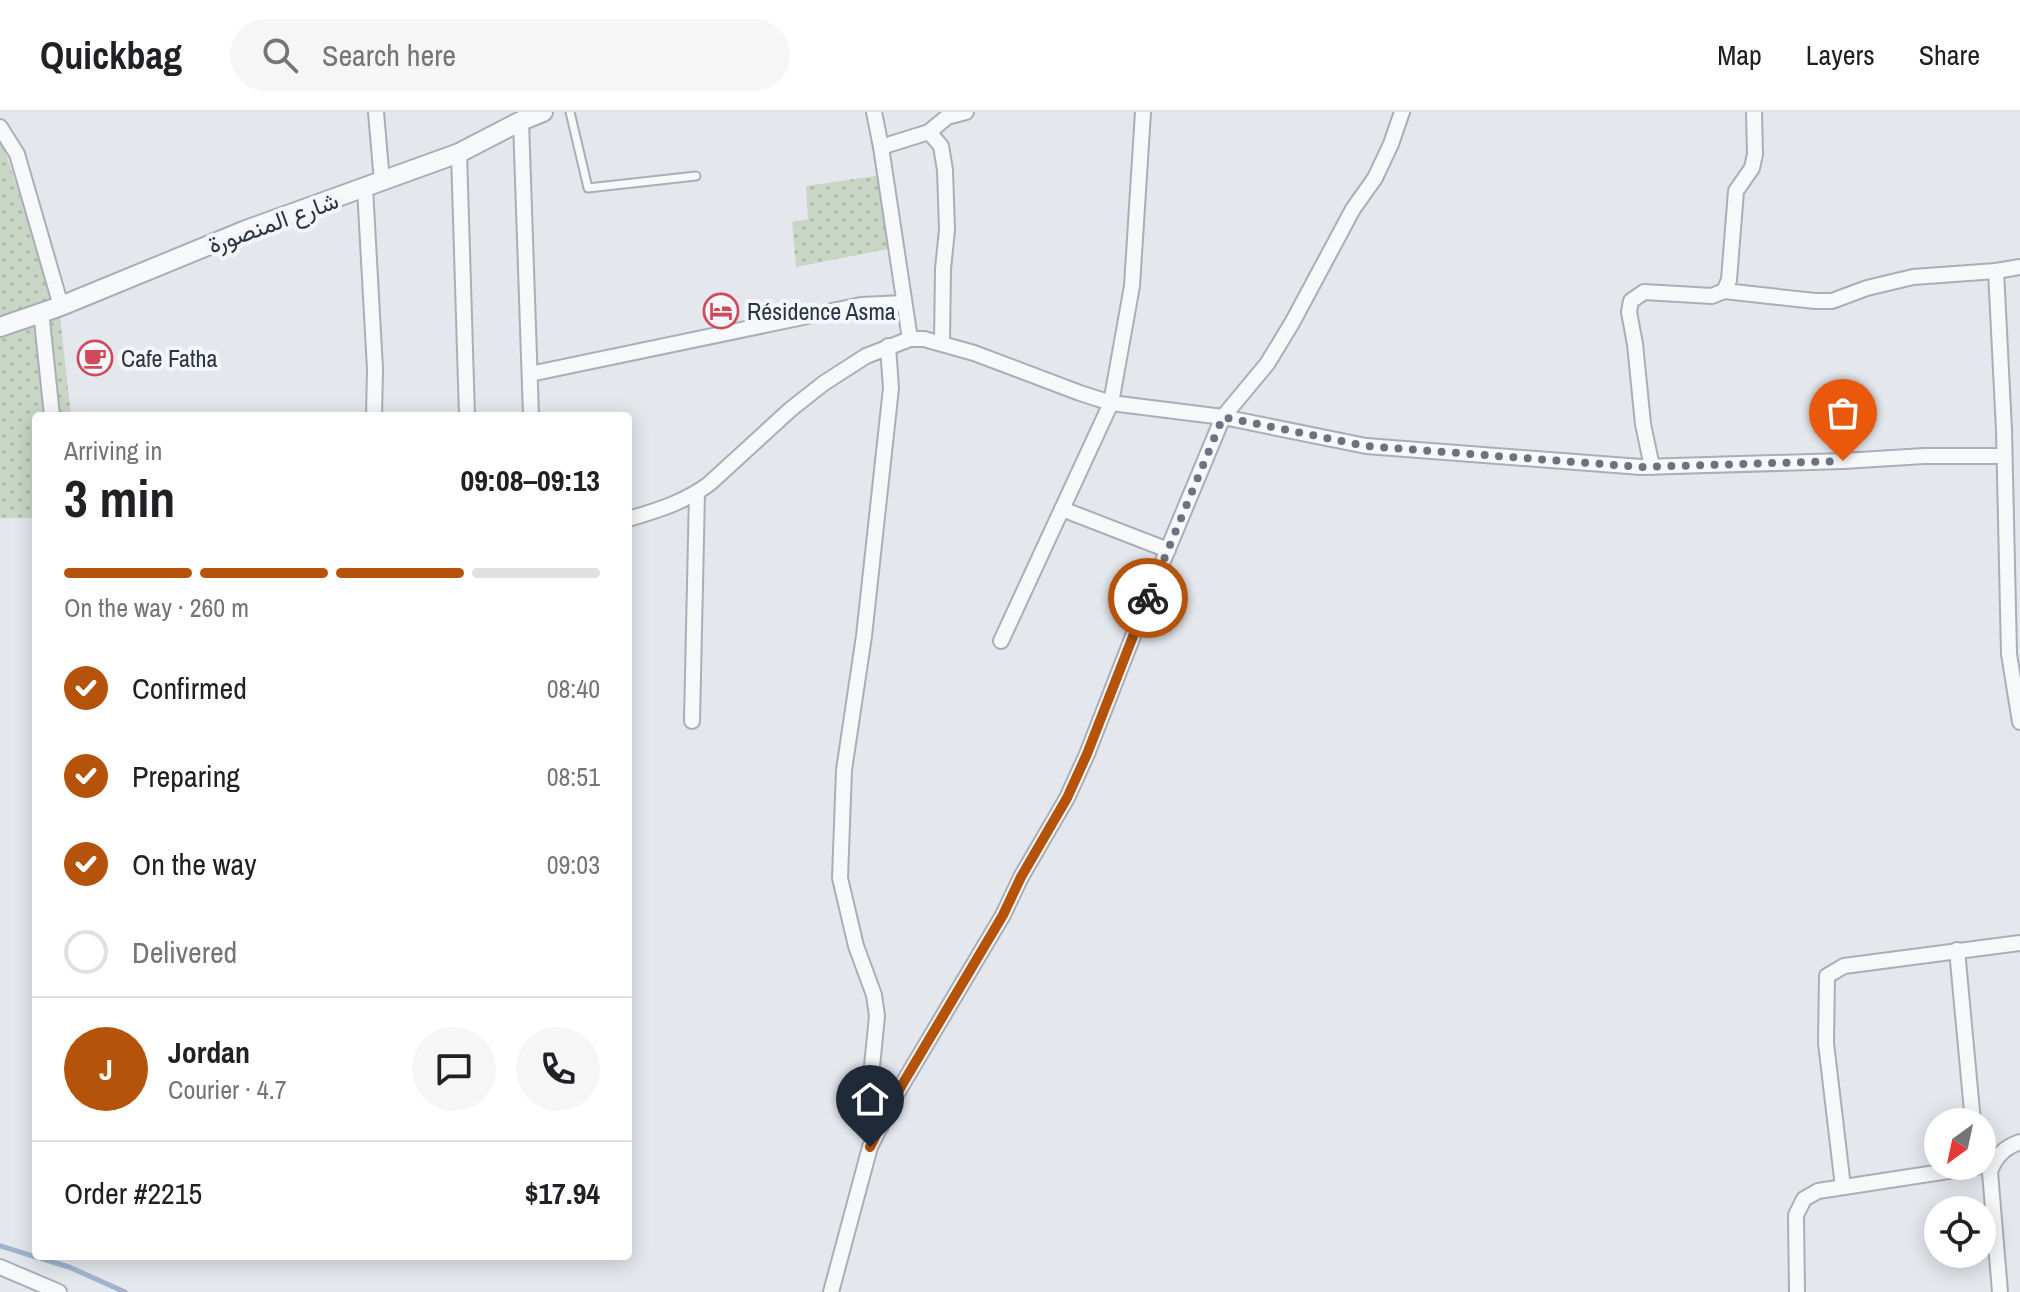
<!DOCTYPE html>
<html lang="en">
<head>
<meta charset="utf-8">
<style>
	:root { --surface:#fff; --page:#f6f6f6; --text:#202124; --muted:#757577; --line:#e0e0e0; --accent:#b45309 }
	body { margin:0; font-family:"Archivo Narrow",Vazirmatn,sans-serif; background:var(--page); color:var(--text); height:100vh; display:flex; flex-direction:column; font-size:30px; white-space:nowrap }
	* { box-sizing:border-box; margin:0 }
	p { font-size:26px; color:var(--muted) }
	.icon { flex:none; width:44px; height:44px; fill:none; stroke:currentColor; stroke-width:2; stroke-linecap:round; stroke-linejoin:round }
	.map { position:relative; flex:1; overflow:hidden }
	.details { position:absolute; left:32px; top:300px; width:600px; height:848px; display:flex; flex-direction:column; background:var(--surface); border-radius:8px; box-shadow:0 4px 20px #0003 }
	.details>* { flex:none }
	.needle { width:52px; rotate:213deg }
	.fabs { position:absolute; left:1924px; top:996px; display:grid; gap:16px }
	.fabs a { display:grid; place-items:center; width:72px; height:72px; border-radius:50%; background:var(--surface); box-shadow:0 4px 20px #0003; font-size:40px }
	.pin { position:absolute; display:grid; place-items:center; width:68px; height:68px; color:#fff; margin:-82px -34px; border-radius:50% 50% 50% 0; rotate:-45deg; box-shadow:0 0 8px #0007 }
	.pin .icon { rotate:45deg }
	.courier { position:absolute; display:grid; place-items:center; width:80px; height:80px; margin:-40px; border:6px solid #b45309; border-radius:50%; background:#fff; color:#222; box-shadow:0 2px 10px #0007 }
	.headline em { font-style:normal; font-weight:800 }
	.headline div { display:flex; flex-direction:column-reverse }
	.headline { display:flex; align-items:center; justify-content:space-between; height:136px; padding:0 32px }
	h1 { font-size:52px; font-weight:800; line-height:60px }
	.bar { display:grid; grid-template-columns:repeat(4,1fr); gap:12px 8px; align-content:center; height:96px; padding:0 32px }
	.bar i { height:10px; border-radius:6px; background:var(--line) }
	.bar .current { background:var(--accent) }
	.bar p { grid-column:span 4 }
	.line { display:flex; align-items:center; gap:20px; padding:0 32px; border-top:2px solid var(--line) }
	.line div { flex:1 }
	.round { display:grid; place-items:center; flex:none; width:84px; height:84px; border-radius:42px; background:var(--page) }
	ol { padding:0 32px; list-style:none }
	li { display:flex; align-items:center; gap:24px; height:88px }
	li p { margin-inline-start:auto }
	li .icon { padding:8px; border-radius:50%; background:var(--accent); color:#fff; stroke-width:4 }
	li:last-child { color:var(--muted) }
	li i { width:44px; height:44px; border:4px solid var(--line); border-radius:50% }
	header { display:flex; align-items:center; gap:48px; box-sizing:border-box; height:112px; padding:0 40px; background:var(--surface); border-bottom:2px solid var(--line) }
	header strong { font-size:38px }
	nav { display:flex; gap:44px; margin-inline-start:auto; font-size:28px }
	.search { width:560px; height:72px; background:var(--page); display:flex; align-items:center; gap:20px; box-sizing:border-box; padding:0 28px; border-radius:44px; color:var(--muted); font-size:30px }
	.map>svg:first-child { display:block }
	.grass { fill:url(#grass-dots) }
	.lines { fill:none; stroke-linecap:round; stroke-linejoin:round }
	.stream { stroke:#9fb4cc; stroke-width:5 }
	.service-casing { stroke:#a9aeb7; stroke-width:11 }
	.minor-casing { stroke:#a9aeb7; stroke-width:18 }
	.tertiary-casing { stroke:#a9aeb7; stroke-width:22 }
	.service { stroke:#f7f8fa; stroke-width:7 }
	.minor { stroke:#f7f8fa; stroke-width:14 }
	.tertiary { stroke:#f7f8fa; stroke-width:18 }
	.done { stroke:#6c737f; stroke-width:8; stroke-dasharray:0 14.4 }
	.route { stroke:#b45309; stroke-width:10 }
	.labels { text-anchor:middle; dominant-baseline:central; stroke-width:8; stroke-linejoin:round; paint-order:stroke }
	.street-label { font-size:24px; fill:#2b3445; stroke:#f4f6f9 }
	.poi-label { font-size:24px; fill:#2b3445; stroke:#f4f6f9; text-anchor:start }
</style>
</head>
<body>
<header>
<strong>Quickbag</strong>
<div class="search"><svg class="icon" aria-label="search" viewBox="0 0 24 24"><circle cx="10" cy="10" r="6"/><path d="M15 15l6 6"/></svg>Search here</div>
<nav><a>Map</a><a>Layers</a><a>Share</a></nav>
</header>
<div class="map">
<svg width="2020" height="1180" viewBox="0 0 2020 1180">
	<defs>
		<pattern id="grass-dots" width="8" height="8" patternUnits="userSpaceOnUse" patternTransform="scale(2)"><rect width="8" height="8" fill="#c9d6c5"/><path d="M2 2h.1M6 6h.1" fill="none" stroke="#adb8ab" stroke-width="1.8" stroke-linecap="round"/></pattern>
	</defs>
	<rect width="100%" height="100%" fill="#e4e7ec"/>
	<g class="grass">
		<path d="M0 24 60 205 71 304H36V406H0Z"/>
		<path d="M883 63 898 135 796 155 792 110 808 107 806 74Z"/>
	</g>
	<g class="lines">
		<path class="stream" d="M0 1134 69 1155 125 1180"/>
		<g class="service-casing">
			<path id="service" d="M570 0 588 76 696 64"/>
		</g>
		<g class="minor-casing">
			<g id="minor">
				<path d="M376 0 382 70"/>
				<path d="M874 0 881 35 910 227"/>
				<path d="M521 9 531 304"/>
				<path d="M0 15 17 42 61 194"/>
				<path d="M929 20 941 34 945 58 947 118 943 157 942 231"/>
				<path d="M881 35 929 20 947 5 966 0"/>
				<path d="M459 41 467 304"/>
				<path d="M365 76 375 257 374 304"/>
				<path d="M1996 159 2004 318 2009 542 2020 610"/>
				<path d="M1724 179 1815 189H1832L1867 176 1913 165 1996 159 2020 155"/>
				<path d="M41 199 52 304"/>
				<path d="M530 262 861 193 904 191"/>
				<path d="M1652 355 1643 312 1635 232 1629 200 1631 189 1644 180 1712 184 1724 179 1729 168 1736 79 1752 56 1755 42 1754 0"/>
				<path d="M1062 397 1168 438"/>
				<path d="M628 407C656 399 685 390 709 372L791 297 824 271 866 244 910 227H924L974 241 1080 281 1111 291 1223 305 1366 334 1641 355 1843 349 1924 344H2003"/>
				<path d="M1001 529 1111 291 1132 174 1143 0"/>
				<path d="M692 609 697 381"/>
				<path d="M1957 838 1973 1010"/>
				<path d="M881 1014 870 974 877 904 874 883 856 834 840 766 844 658 864 524 891 276 888 234"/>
				<path d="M1843 1075 1826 931 1827 864 1844 854 2020 831"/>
				<path d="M0 1155 59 1180"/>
				<path d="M831 1180 870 1035 896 983 1003 803 1021 765 1067 686 1087 642 1153 473 1223 305 1267 252 1292 211 1353 97 1375 66 1391 32 1402 0"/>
				<path d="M1797 1180 1796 1103 1804 1087 1818 1079 1981 1054"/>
				<path d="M2000 1180 1990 1060C1995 1044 2005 1035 2020 1030"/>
			</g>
		</g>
		<g class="tertiary-casing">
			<path id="tertiary" d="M0 215 61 194 246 118 459 41 521 9 543 0"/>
		</g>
		<use href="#service" class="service"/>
		<use href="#minor" class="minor"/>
		<use href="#tertiary" class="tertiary"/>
	</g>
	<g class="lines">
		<path class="done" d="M1148 486 1223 305 1366 334 1641 355 1843 349"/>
		<path class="route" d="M870 1035 896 983 1003 803 1021 765 1067 686 1087 642 1148 486"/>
	</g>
	<defs>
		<g id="hotel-ring" transform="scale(1.8)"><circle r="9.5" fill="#f4f6f9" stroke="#d1495b" stroke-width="1.5"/><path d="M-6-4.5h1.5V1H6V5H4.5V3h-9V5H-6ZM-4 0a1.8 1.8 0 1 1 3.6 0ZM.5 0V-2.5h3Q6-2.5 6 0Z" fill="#d1495b"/></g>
		<g id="cafe-ring" transform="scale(1.8)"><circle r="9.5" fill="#f4f6f9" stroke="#d1495b" stroke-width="1.5"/><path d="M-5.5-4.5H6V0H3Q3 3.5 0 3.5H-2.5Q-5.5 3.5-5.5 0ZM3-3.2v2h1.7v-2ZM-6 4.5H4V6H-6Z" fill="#d1495b"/></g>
	</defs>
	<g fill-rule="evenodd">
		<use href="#hotel-ring" x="721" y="199"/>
		<use href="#cafe-ring" x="95" y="246"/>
	</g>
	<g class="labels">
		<g class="street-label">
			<text transform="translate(273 110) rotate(-20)">شارع المنصورة</text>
		</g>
		<g class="poi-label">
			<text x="747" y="199">Résidence Asma</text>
			<text x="121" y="246">Cafe Fatha</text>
		</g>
	</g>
</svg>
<div class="fabs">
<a><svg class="needle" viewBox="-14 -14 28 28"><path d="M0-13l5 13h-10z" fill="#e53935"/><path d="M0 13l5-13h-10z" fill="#757577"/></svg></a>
<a><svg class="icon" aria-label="locate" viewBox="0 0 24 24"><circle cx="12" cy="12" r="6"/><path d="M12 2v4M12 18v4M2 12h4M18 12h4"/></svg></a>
</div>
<div class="pin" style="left:1843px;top:349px;background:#ea580c"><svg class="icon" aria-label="bag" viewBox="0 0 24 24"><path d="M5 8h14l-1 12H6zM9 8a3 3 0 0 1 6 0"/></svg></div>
<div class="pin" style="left:870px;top:1035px;background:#1f2937"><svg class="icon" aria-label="home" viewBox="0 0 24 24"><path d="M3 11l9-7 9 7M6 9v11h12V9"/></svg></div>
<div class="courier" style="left:1148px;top:486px"><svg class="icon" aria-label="bike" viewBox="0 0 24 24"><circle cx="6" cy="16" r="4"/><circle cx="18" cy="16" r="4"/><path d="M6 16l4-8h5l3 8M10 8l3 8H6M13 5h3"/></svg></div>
<section class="details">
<div class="headline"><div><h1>3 min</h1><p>Arriving in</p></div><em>09:08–09:13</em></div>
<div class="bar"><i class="current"></i><i class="current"></i><i class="current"></i><i></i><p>On the way · 260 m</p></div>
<ol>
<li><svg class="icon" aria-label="check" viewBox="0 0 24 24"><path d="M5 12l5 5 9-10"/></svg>Confirmed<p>08:40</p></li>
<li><svg class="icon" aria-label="check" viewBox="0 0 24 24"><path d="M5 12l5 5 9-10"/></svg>Preparing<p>08:51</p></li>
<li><svg class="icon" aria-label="check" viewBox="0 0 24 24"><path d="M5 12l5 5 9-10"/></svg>On the way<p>09:03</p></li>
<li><i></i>Delivered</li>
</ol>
<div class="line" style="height:144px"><b class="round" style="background:var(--accent);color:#fff">J</b><div><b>Jordan</b><p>Courier · 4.7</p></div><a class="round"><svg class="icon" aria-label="chat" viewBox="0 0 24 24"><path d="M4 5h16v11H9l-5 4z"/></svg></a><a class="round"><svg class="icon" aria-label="phone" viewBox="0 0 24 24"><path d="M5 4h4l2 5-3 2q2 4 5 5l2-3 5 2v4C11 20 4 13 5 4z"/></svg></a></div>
<div class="line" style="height:104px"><div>Order #2215</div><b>$17.94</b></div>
</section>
</div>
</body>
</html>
